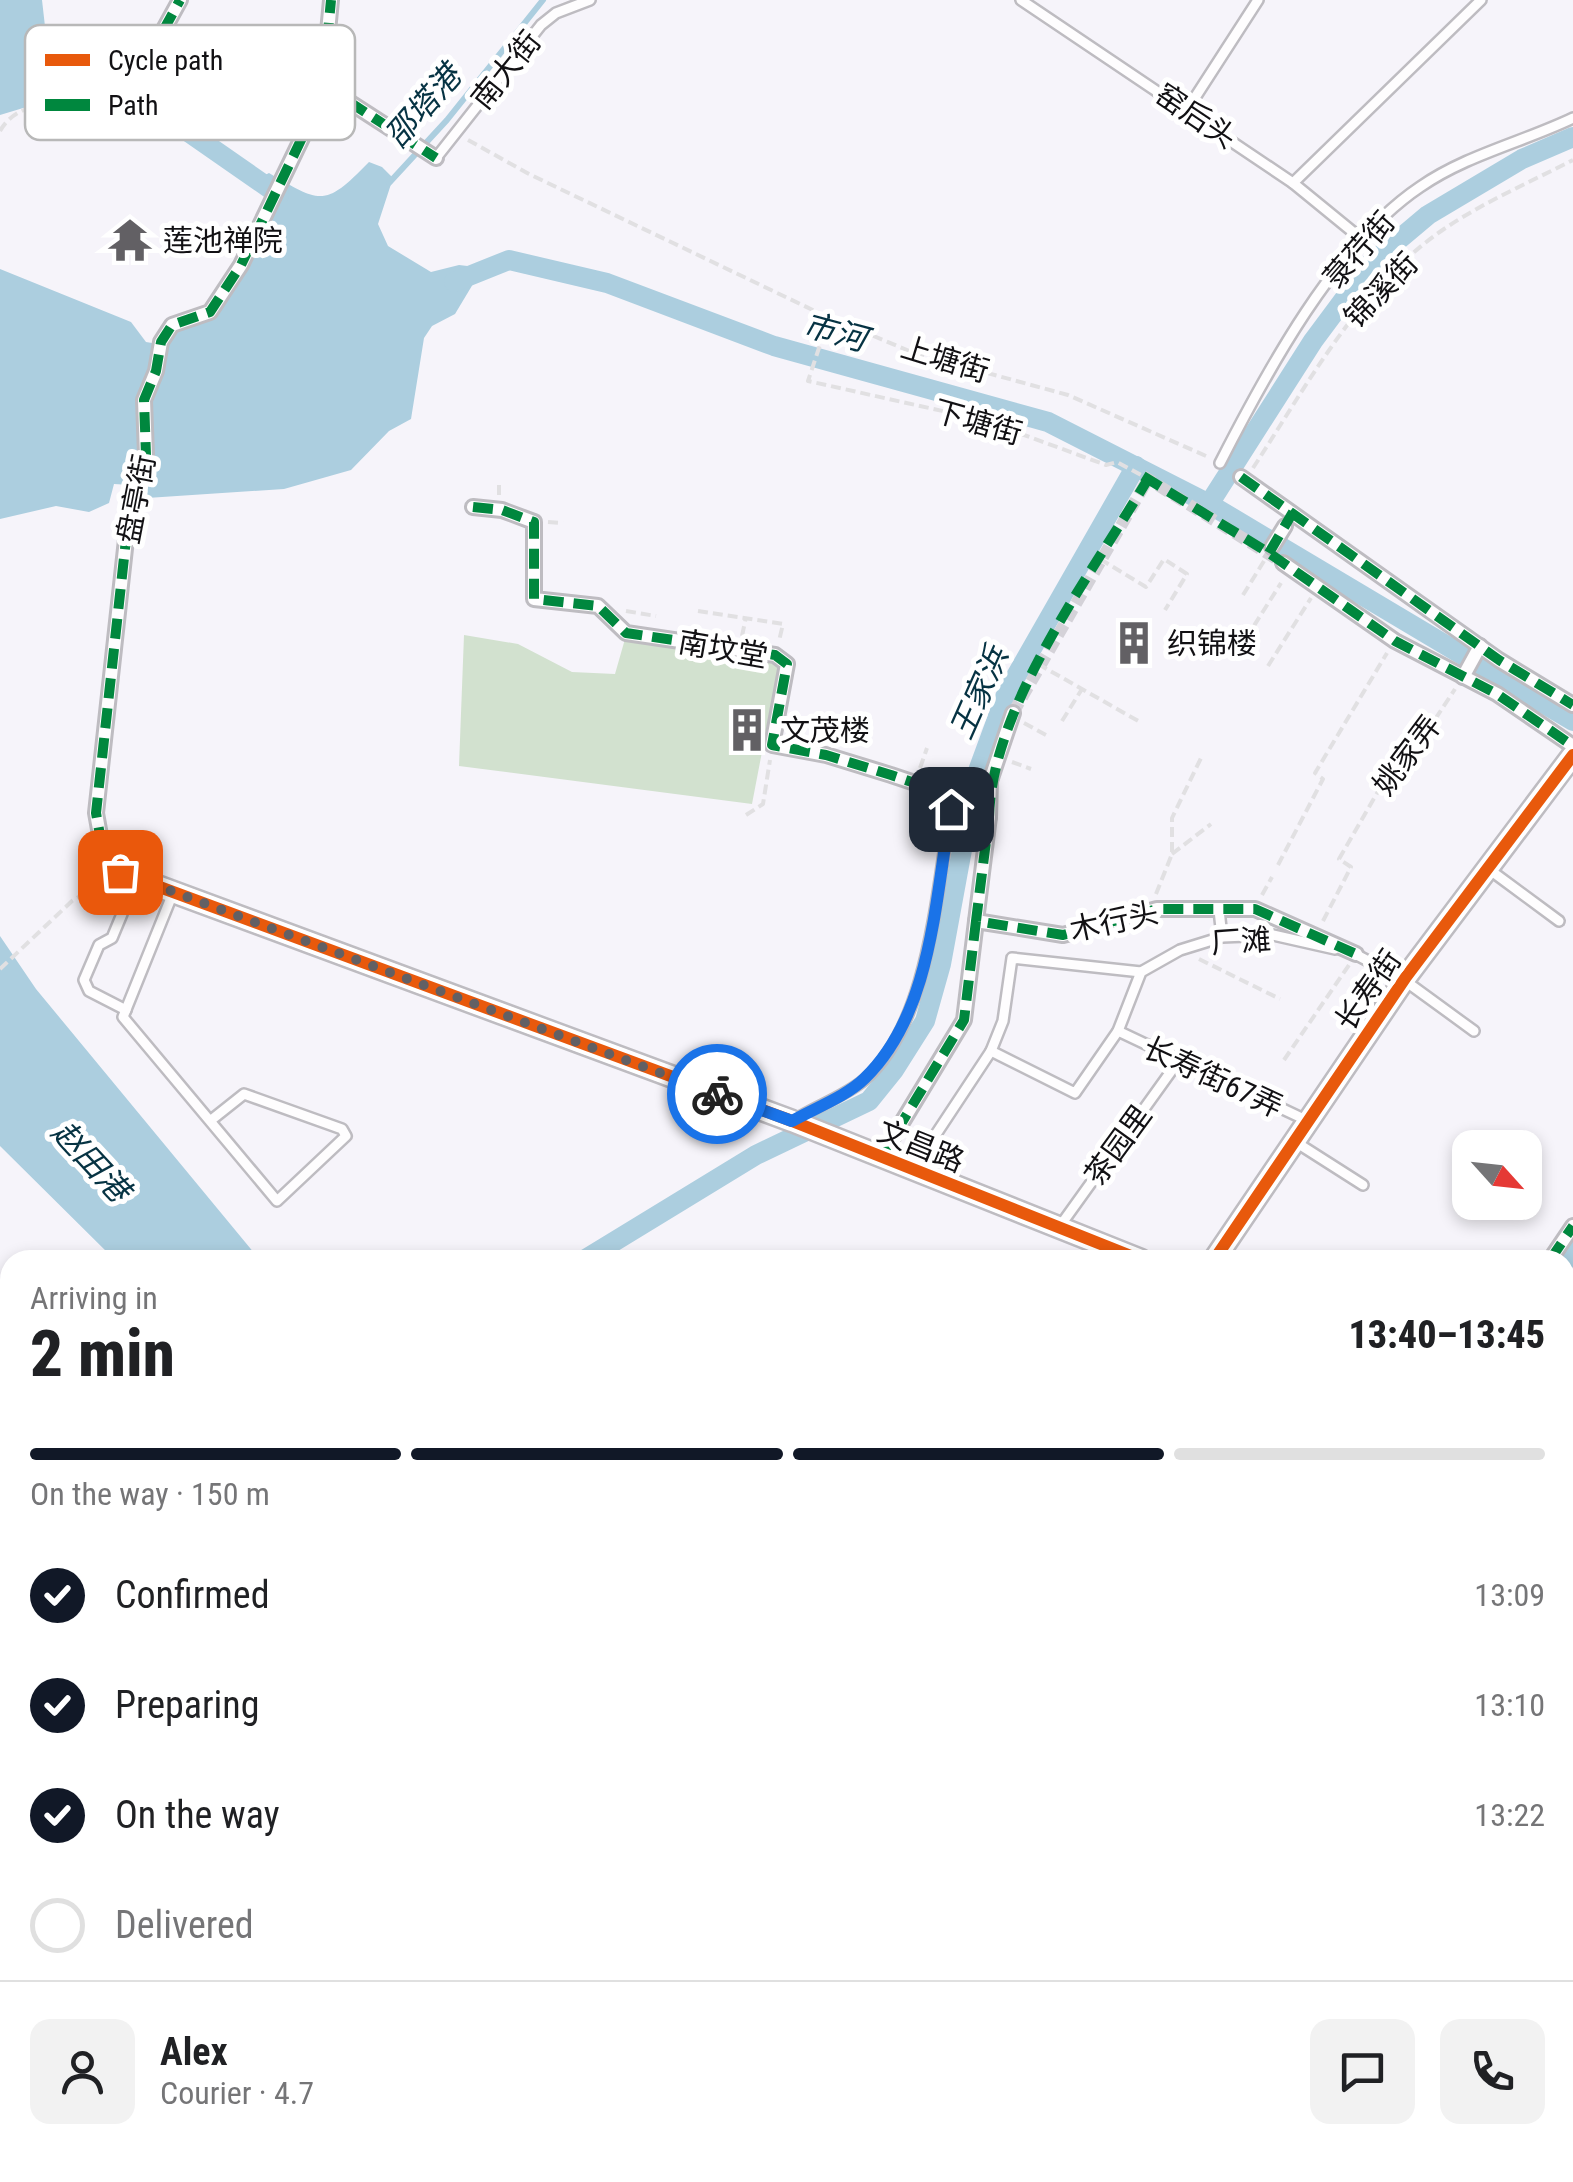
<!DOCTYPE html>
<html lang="en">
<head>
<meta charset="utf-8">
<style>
	:root { --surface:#fff; --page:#f2f2f2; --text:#202124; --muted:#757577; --line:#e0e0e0; --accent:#111827 }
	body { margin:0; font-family:"Roboto Condensed","Noto Sans SC",sans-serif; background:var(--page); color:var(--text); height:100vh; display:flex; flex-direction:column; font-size:38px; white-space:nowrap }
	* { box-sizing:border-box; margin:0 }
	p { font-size:32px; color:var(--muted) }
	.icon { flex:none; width:55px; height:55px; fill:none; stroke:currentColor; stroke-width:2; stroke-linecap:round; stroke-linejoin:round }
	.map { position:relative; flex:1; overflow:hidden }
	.panel { position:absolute; left:0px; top:1250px; width:1575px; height:932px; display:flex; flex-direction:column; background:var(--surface); border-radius:30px 30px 0 0; box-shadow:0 5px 15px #0003 }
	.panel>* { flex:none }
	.needle { width:65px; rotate:117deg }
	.controls { position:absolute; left:1452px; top:1130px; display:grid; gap:20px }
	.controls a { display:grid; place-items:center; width:90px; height:90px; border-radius:20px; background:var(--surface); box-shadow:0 5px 15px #0003; font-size:50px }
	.pin { position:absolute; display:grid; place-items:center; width:85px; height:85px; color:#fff; margin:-42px; border-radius:20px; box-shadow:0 5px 15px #0006 }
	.courier { position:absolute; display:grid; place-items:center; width:100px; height:100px; margin:-50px; border:8px solid #1a73e8; border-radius:50%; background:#fff; color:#222; box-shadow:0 2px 12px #0007 }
	.head em { font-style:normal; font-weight:800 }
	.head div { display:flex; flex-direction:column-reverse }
	.head { display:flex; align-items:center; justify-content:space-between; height:170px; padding:0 30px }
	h1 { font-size:65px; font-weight:800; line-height:75px }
	.bar { display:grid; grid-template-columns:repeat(4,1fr); gap:15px 10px; align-content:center; height:120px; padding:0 30px }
	.bar i { height:12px; border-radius:8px; background:var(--line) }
	.bar .active { background:var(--accent) }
	.bar p { grid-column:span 4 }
	.line { display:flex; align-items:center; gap:25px; padding:0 30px; border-top:2px solid var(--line) }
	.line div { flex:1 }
	.round { display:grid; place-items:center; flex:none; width:105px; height:105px; border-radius:20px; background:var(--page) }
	ol { padding:0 30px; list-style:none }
	li { display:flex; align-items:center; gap:30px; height:110px }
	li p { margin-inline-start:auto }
	li .icon { padding:10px; border-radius:50%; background:var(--accent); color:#fff; stroke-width:4 }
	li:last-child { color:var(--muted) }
	li i { width:55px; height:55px; border:5px solid var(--line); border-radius:50% }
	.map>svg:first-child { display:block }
	.green { fill:#d2e1cf }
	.water { fill:#accedf }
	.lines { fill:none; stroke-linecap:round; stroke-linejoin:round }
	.stream { stroke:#accedf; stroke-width:6 }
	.canal { stroke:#accedf; stroke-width:20 }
	.pedestrian-tunnel { stroke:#d4d2d8; stroke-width:12; stroke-dasharray:12 6; stroke-linecap:butt }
	.service-casing { stroke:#bebcc1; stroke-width:14 }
	.pedestrian-casing { stroke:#bebcc1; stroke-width:18 }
	.minor-casing { stroke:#bebcc1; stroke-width:22 }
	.tertiary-casing { stroke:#bebcc1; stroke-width:25 }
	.secondary-casing { stroke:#bebcc1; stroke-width:28 }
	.path { stroke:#e1e0e2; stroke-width:4; stroke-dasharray:10 5; stroke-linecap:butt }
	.service { stroke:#fefdfe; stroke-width:9 }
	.pedestrian { stroke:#fefdfe; stroke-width:12 }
	.minor { stroke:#fefdfe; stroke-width:18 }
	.tertiary { stroke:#fefdfe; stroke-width:20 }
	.secondary { stroke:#fefdfe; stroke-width:22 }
	.quiet { stroke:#00873e; stroke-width:10; stroke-dasharray:20 10; stroke-linecap:butt }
	.cycleway-casing { stroke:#fff; stroke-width:19 }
	.cycleway { stroke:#e8590c; stroke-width:12 }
	.done { stroke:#626064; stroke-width:10; stroke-dasharray:0 18 }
	.route { stroke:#1a73e8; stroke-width:12 }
	.labels { text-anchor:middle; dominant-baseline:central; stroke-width:10; stroke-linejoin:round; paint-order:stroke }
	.street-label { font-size:30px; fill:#121114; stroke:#fff }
	.poi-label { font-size:30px; fill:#121114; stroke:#fff; text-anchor:start }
	.water-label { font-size:32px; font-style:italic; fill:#063343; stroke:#fff }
	.key { fill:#fff; stroke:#b8b8b8; stroke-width:2.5 }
	.key-label { font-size:28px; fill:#121114 }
</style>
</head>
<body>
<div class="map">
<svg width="1573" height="2182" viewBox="0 0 1573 2182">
	<rect width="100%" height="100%" fill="#f6f4fa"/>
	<path class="green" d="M464 635 518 644 572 672 615 674 625 639 779 663 752 804 459 766Z"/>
	<g class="water">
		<path d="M0 0H42L47 44 76 73 75 85 53 99 0 115Z"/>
		<path d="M369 162 382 167 393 178 378 224 388 246 431 272 459 265 476 267 479 274 455 314 432 326 424 338 411 419 389 431 351 470 284 489 147 498V486L114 484 109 503 89 512 56 506 0 519V269L131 322 146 342 164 345C184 317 196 328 214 312 244 286 257 245 273 210L274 201 258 190 263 176 269 173C322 204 325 207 369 162Z"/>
		<path d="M0 936 36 989 260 1260H115L0 1146Z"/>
		<path d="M1031 2173H1153L1160 2182H1039Z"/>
	</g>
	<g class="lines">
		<path class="stream" d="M389 183 447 120 543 0"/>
		<g class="canal">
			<path d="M75 85 187 131 279 195"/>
			<path d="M454 282 509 260 607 283 774 346 1048 422 1209 504 1573 721"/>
			<path d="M1209 504 1313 341 1371 263 1428 215 1522 159 1573 137"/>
			<path d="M584 1260 756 1155 869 1101 894 1070 925 1021 941 964 975 779 1007 692 1136 466"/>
			<path d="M1565 1261 1573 1251"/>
			<path d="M1565 1836 1573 1839"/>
		</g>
		<g class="pedestrian-tunnel">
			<path d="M1143 476 1283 563"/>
			<path d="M1013 713 1148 479"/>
		</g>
		<g class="service-casing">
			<g id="service">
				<path d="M1021 0 1293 183 1364 241"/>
				<path d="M1187 110 1258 0"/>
				<path d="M436 158 541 25 556 13 590 0"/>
				<path d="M1293 183 1481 0"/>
				<path d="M1220 463C1266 373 1335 244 1420 187 1466 155 1523 142 1573 118"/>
				<path d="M1490 870 1559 921"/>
				<path d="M173 893 123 1017 277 1201 346 1136 342 1129 244 1094 210 1121"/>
				<path d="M1219 910 1222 937"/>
				<path d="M122 914 112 938 99 945 84 980 89 991 126 1010"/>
				<path d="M1355 954 1404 980 1474 1031"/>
				<path d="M1118 1031 1306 1120"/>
				<path d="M991 1051 1075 1093 1118 1031 1141 972 1180 950 1222 937 1273 935 1335 949"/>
				<path d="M796 1119C817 1106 845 1096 864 1080 930 1023 936 890 951 809"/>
				<path d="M1294 1141 1363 1185"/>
				<path d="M913 1169 991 1051 1003 1021 1012 958 1141 972"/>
				<path d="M1060 1226 1177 1063"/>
				<path d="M0 1747 10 1755"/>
				<path d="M0 2006 10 1991"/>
			</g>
		</g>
		<g class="pedestrian-casing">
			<g id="pedestrian">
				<path d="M134 84 180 0"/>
				<path d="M323 85 436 158"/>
				<path d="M1241 477 1499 660 1573 705"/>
				<path d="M473 507 502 510 534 522V599L598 606 626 633 775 655 787 664 772 745 826 755 891 775 918 784 951 809 989 817 976 921 1063 935 1157 909H1255L1356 954"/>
				<path d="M1272 547 1285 526"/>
				<path d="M1283 563 1395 641 1497 694 1573 746"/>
				<path d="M1463 677 1480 646"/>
				<path d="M989 817 990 781 1013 713"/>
				<path d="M119 872 102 846 96 813 130 503 146 455 144 400 156 371 161 342 172 325 210 312 241 265 313 115 323 85 331 0"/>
				<path d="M881 1157 964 1020 976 921"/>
				<path d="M1550 1260 1573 1226"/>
				<path d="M1565 1297 1573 1285"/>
			</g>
		</g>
		<g class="minor-casing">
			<g id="minor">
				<path d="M1565 2097 1573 2101"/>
				<path d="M224 2182 230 2172"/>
				<path d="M407 2182 414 2172"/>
			</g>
		</g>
		<g class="tertiary-casing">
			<g id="tertiary">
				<path d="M119 872 792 1121 1141 1260"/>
				<path d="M1214 1260 1406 977 1573 755"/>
				<path d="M1565 1375 1573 1377"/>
				<path d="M0 1654 10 1662"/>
				<path d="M599 2172 609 2182"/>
			</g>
		</g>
		<g class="secondary-casing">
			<path id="secondary" d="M512 2182 519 2172"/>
		</g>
		<g class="path">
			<path d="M0 131C21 93 83 102 113 120L126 98"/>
			<path d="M468 140 529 174 819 313 914 353 1068 395 1206 456"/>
			<path d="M829 318 808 381 983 420 1106 465 1117 462 1143 476"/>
			<path d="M1253 468C1308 384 1358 288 1444 229 1484 202 1530 182 1573 160"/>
			<path d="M499 495V484"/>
			<path d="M548 522 563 523"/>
			<path d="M1100 559 1146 587 1164 559 1187 574 1165 610"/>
			<path d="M1243 595 1264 561"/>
			<path d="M626 611 656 616"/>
			<path d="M698 611 783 624 779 641"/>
			<path d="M742 636 746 617"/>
			<path d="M1238 651 1281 583"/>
			<path d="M1038 664 1140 722"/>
			<path d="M1268 666 1311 598"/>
			<path d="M1062 721 1082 689"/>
			<path d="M1024 723 1046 735"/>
			<path d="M1012 762 1031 769"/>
			<path d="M920 768 927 748"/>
			<path d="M746 815 763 804 770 760"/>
			<path d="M1172 854 1211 824"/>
			<path d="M1278 865 1323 779 1315 773 1387 653"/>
			<path d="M1156 894 1172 854V818L1202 756"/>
			<path d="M1262 895 1272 877"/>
			<path d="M1323 921 1351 867 1339 859 1398 757 1407 762 1455 689"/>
			<path d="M1199 959 1280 999"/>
			<path d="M0 969 72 901 103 882"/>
			<path d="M1284 1060 1349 965"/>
		</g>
		<use href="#service" class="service"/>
		<use href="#pedestrian" class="pedestrian"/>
		<use href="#minor" class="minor"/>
		<use href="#tertiary" class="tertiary"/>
		<use href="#secondary" class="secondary"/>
		<g class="quiet">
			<path d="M134 84 180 0"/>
			<path d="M323 85 436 158"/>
			<path d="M1143 476 1269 553 1395 641 1497 694 1573 746"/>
			<path d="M1241 477 1499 660 1573 705"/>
			<path d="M473 507 502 510 534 522V599L598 606 626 633 775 655 787 664 772 745 826 755 891 775 918 784 951 809 989 817 976 921 1063 935 1157 909H1255L1356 954"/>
			<path d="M1269 553 1293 512"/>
			<path d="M989 817C992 705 1091 575 1148 479"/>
			<path d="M119 872 102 846 96 813 130 503 146 455 144 400 156 371 161 342 172 325 210 312 241 265 313 115 323 85 331 0"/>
			<path d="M881 1157 964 1020 976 921"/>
			<path d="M1550 1260 1573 1226"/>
			<path d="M1565 1297 1573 1285"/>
		</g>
		<g class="cycleway-casing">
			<g id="cycleway">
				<path d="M119 872 792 1121 1141 1260"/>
				<path d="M1214 1260 1406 977 1573 755"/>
			</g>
		</g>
		<use href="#cycleway" class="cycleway"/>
	</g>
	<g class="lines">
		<path class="done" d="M120 872 717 1094"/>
		<path class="route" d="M717 1094 792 1121C815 1108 847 1096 865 1078 933 1012 935 896 951 809"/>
	</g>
	<defs>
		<g id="temple-bare" transform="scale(3.45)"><path d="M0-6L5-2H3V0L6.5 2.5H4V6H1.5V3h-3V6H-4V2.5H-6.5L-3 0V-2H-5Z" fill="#626064" stroke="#fff" stroke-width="2.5" paint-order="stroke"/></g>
		<g id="building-bare" transform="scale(3.45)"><path d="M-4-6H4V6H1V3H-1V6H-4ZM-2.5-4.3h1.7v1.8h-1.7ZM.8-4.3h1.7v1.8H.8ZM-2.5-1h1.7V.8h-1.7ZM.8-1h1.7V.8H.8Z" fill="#626064" stroke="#fff" stroke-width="2.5" paint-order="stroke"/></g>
	</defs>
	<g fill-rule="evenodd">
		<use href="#temple-bare" x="130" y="240"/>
		<use href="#building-bare" x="1134" y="643"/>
		<use href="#building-bare" x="747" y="730"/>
	</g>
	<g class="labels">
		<g class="street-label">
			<text transform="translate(506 70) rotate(-51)">南大街</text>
			<text transform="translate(1196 116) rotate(34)">窑后头</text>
			<text transform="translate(1359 250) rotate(-49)">菉荇街</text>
			<text transform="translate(1381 290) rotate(-46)">锦溪街</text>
			<text transform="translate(945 359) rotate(17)">上塘街</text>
			<text transform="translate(978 422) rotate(16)">下塘街</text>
			<text transform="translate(136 499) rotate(-79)">盘亭街</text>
			<text transform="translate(723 649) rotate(10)">南坟堂</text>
			<text transform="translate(1407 755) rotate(-53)">姚家弄</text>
			<text transform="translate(1114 921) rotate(-12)">木行头</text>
			<text transform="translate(1241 941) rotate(-4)">厂滩</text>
			<text transform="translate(1368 990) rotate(-55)">长寿街</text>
			<text transform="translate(1213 1077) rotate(25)">长寿街67弄</text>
			<text transform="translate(1118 1145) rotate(-54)">茶园里</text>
			<text transform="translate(921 1146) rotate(22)">文昌路</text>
		</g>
		<g class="poi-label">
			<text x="163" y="240">莲池禅院</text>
			<text x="1167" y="643">织锦楼</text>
			<text x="780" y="730">文茂楼</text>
		</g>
		<g class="water-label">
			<text transform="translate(423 106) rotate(-49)">邵塔港</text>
			<text transform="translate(835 332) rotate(15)">市河</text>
			<text transform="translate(979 693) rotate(-66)">王家浜</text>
			<text transform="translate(91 1161) rotate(47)">赵田港</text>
		</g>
	</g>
	<rect x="25" y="25" width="330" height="115" rx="15" class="key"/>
	<rect x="45" y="54" width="45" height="12" fill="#e8590c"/>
	<rect x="45" y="99" width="45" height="12" fill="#00873e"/>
	<g class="key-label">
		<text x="108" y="70">Cycle path</text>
		<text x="108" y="115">Path</text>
	</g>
</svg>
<div class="controls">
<a><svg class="needle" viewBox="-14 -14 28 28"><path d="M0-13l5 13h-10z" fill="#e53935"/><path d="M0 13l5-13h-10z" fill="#757577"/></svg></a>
</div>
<div class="pin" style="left:120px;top:872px;background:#ea580c"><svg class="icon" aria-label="bag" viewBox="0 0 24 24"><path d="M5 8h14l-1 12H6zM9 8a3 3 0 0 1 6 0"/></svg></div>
<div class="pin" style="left:951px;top:809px;background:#1f2937"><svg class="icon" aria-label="home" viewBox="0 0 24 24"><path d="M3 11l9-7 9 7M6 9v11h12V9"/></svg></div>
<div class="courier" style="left:717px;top:1094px"><svg class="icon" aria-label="bike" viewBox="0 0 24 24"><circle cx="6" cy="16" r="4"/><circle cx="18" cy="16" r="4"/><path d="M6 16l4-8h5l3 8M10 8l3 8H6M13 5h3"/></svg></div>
<section class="panel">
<div class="head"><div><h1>2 min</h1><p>Arriving in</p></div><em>13:40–13:45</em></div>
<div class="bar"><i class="active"></i><i class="active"></i><i class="active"></i><i></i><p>On the way · 150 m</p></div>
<ol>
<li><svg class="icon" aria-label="check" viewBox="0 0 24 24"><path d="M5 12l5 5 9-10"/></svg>Confirmed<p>13:09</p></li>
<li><svg class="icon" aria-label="check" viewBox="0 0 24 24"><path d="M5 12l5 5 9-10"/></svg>Preparing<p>13:10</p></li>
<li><svg class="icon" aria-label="check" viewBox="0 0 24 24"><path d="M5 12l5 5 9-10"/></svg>On the way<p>13:22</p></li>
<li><i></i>Delivered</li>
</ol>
<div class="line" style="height:180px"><a class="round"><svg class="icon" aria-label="person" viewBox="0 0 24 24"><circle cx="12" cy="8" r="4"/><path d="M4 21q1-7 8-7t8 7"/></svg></a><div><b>Alex</b><p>Courier · 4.7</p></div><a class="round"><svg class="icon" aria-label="chat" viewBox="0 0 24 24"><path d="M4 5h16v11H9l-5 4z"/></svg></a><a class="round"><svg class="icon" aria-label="phone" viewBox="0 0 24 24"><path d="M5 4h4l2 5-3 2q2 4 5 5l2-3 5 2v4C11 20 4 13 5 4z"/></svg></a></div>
</section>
</div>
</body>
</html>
